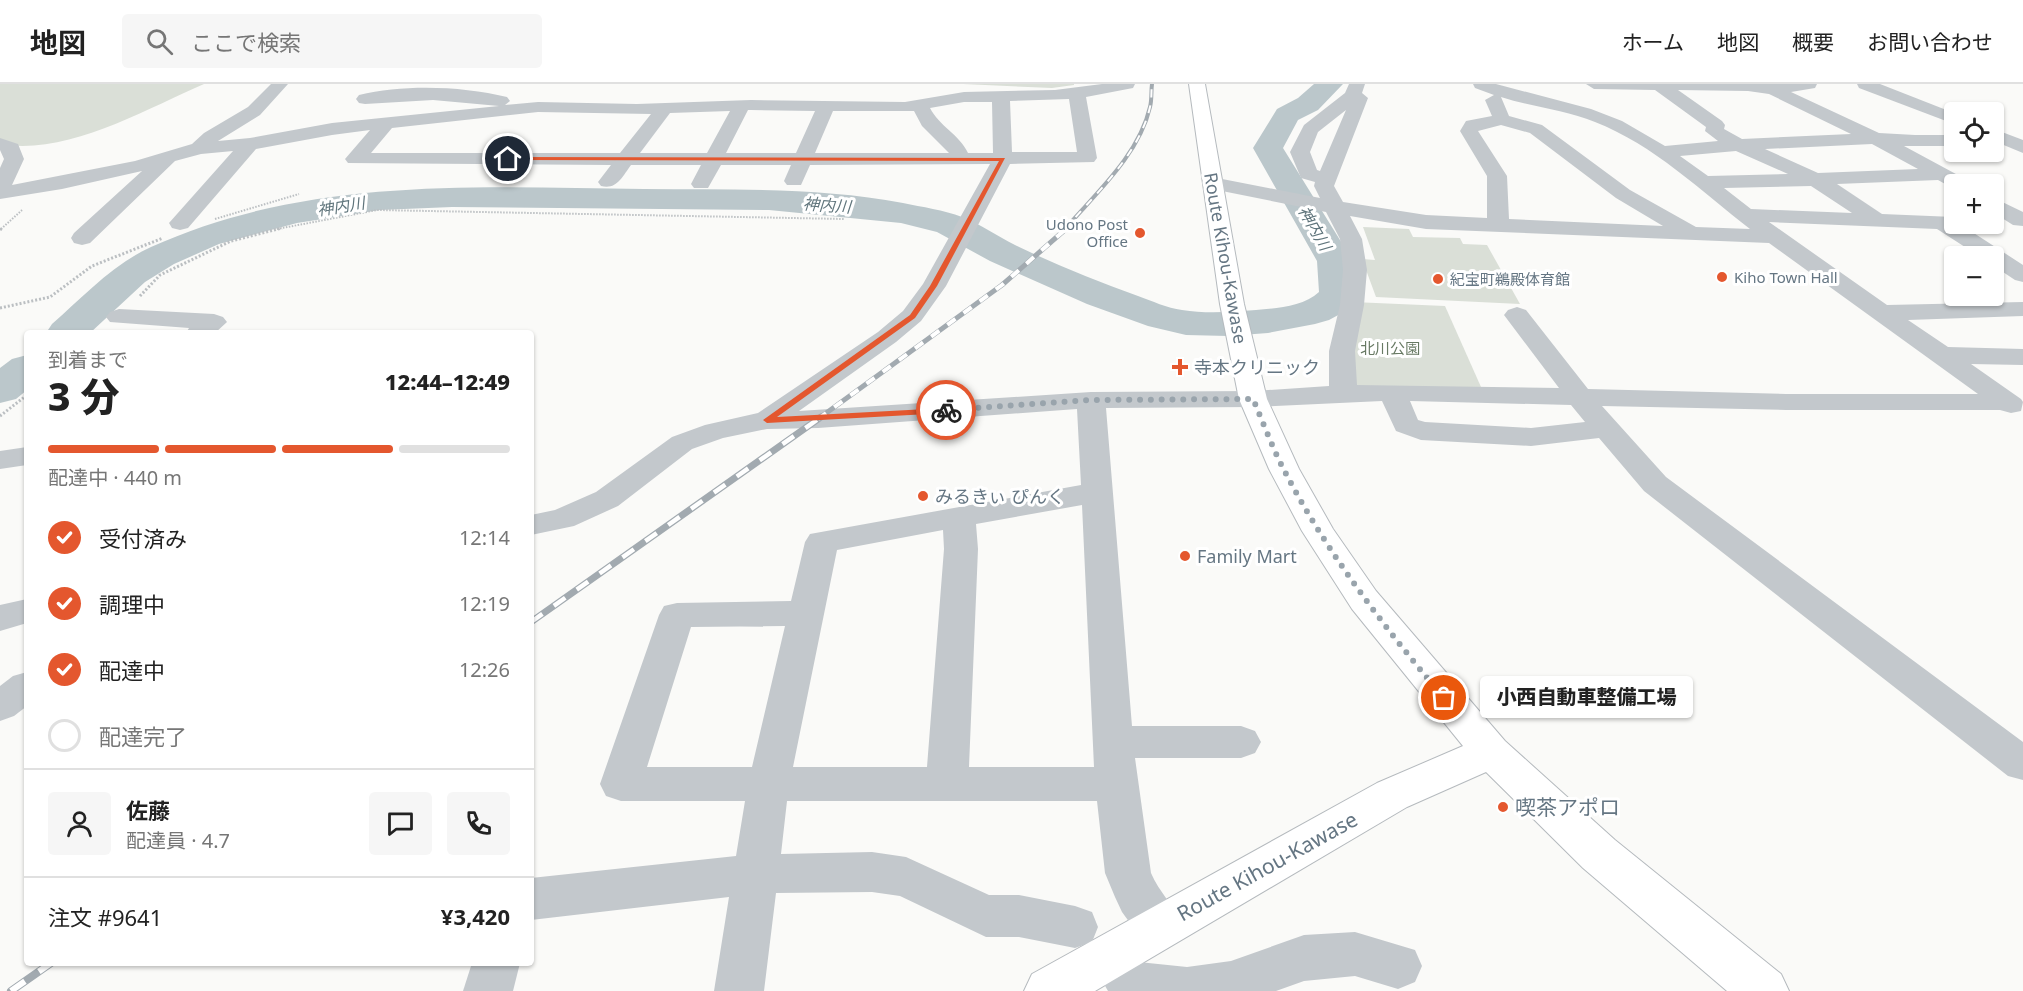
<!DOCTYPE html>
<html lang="ja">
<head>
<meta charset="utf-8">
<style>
	:root { --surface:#fff; --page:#f6f6f6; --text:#222; --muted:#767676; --line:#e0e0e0; --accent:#e4572e }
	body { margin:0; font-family:"Noto Sans","Noto Sans JP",sans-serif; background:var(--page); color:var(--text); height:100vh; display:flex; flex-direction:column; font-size:22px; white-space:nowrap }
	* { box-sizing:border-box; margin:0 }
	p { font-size:20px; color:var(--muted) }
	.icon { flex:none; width:33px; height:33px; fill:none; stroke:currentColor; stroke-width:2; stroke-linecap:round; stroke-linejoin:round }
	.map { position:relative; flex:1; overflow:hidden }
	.drawer { position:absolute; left:24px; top:246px; width:510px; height:636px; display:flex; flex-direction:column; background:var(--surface); border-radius:6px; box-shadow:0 2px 4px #0004 }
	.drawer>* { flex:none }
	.buttons { position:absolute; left:1944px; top:18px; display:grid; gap:12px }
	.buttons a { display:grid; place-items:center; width:60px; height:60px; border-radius:6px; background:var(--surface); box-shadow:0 2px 4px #0004; font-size:30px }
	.pin { position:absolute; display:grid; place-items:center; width:51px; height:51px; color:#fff; margin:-26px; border:3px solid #fff; border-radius:50%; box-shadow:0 2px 6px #0007 }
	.courier { position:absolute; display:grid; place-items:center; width:60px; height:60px; margin:-30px; border:4px solid #e4572e; border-radius:50%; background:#fff; color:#222; box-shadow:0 2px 8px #0007 }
	.bubble { position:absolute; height:42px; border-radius:6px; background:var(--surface); box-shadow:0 2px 4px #0004; font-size:20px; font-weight:800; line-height:42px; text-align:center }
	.head em { font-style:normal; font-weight:800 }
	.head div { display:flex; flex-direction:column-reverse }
	.head { display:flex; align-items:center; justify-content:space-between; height:102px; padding:0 24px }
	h1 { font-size:39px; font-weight:800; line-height:45px }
	.bar { display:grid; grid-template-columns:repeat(4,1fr); gap:9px 6px; align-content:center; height:72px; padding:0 24px }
	.bar i { height:8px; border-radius:4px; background:var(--line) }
	.bar .selected { background:var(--accent) }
	.bar p { grid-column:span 4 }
	.line { display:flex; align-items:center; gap:15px; padding:0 24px; border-top:2px solid var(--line) }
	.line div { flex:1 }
	.round { display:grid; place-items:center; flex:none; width:63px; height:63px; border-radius:6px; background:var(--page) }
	ol { padding:0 24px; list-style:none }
	li { display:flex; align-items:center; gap:18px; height:66px }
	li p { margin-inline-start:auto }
	li .icon { padding:6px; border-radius:50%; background:var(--accent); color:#fff; stroke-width:4 }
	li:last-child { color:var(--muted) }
	li i { width:33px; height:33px; border:3px solid var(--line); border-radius:50% }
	header { display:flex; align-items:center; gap:36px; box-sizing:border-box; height:84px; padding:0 30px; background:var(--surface); border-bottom:2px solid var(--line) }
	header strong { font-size:28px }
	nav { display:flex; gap:33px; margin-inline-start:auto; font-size:21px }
	.search { width:420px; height:54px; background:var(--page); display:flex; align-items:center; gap:15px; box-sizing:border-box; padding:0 21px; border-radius:6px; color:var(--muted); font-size:22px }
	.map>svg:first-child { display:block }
	.green { fill:#dadfd7 }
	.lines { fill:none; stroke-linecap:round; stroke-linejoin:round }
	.river { fill:#bbc7cb; fill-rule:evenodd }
	.major-casing { stroke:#b5babe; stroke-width:2 }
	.path-far1 { stroke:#bbbfc2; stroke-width:2; stroke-dasharray:1.5 1.5; stroke-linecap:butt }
	.path { stroke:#bbbfc2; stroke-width:3; stroke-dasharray:2 2; stroke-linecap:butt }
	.minor { fill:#c3c8cc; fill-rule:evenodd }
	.major { fill:#fff; fill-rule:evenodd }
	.rail-far3-casing { stroke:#a2aab0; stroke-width:4 }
	.rail-far2-casing { stroke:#a2aab0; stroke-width:5 }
	.rail-far1-casing { stroke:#a2aab0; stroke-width:7 }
	.rail-casing { stroke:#a2aab0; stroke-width:8 }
	.rail-far3 { stroke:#fff; stroke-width:2; stroke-dasharray:8; stroke-linecap:butt }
	.rail-far2 { stroke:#fff; stroke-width:4; stroke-dasharray:10; stroke-linecap:butt }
	.rail-far1 { stroke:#fff; stroke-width:4.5; stroke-dasharray:14; stroke-linecap:butt }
	.rail { stroke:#fff; stroke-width:6; stroke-dasharray:17; stroke-linecap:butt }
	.route { fill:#e4572e }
	.done { stroke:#99a4ac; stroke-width:6; stroke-dasharray:0 10.8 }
	.poi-dot { fill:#e4572e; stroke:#fff; stroke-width:2 }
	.labels { text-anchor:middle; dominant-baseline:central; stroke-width:6; stroke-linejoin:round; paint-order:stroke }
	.far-poi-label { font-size:15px; fill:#657683; stroke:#fff; text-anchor:start }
	.far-park-label { font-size:15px; fill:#687a64; stroke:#fff }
	.far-water-label { font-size:16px; font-style:italic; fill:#60757c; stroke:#fff }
	.street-label { font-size:18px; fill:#657683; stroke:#fff }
	.poi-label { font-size:18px; fill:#657683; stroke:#fff; text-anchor:start }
	.near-poi-label { font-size:21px; fill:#657683; stroke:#fff; text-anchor:start }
	.near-street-label { font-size:21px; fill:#657683; stroke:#fff }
</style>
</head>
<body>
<header>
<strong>地図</strong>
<div class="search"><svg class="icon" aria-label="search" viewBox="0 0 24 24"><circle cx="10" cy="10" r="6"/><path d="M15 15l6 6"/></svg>ここで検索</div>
<nav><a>ホーム</a><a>地図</a><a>概要</a><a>お問い合わせ</a></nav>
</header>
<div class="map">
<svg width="2023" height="907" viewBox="0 0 2023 907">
	<rect width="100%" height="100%" fill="#fafaf8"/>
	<g class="green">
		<path d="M0 0H204C144 26 66 72 0 60Z"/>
		<path d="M963 0H1074V1L1052 4Z"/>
		<path d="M1363 143 1409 145 1413 153 1460 154 1463 160 1487 161 1520 220 1376 213 1362 175 1375 176Z"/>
		<path d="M1353 218 1445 222 1485 312 1343 310Z"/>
	</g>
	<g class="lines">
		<g class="river">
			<path d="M1314 0H1343L1318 26 1298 36 1283 64 1353 177 1357 211 1342 229 1329 236 1315 240 1268 249 1228 252 1186 251 1148 242 1087 220 990 177 937 148 901 139 769 126 452 123 380 126 297 139 219 160 174 180 145 198 90 249H46L52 240C83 213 113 180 151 163 308 92 477 103 644 105 730 106 819 103 903 119 922 123 944 126 962 133 980 140 997 152 1015 161 1054 180 1096 197 1138 212 1152 217 1167 224 1182 226 1206 230 1232 228 1256 226 1276 224 1303 223 1319 208L1317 177 1253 64 1277 25 1298 14Z"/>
			<path d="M27 271V306L16 315 0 319V284L12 275Z"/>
		</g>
		<g class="major-casing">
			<path id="major" d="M1189 0H1205L1244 220 1267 315 1299 385 1333 445 1376 507 1505 657 1615 756 1781 890 1789 907H1727L1583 784 1486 688 1407 723 1095 907H1024L1032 890 1377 699 1463 662 1352 525 1302 447 1269 385 1239 315 1220 220Z"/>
		</g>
		<g class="path-far1">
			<path d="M215 135 299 110"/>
			<path d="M1 145 22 126"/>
			<path d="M277 145 377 126 844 135"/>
		</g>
		<g class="path">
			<path d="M0 146 2 144"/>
			<path d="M140 212 160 191 231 157 282 144"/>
			<path d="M0 224 50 213 92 182 163 154"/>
			<path d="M0 332 27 311"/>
		</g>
		<g class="minor">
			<path d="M271 0H288L260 31 218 57 250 54 332 39 499 22 433 16 365 20 359 19 356 15 359 11C404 0 462 2 507 13L510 17 505 21 538 18 637 20 751 16 905 18 964 8 1055 6 1102 0H1135L1133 4 1086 13 1097 74 1094 78 1010 80 946 202 921 237 896 258 799 327 1091 308 1253 307 1329 302V267L1340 221 1343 186 1340 155 1326 128 1212 105 1205 103 1202 99 1205 95 1212 93 1320 114 1314 102 1315 98 1301 94 1290 68 1304 41 1345 9 1349 0H1365L1362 9 1368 14 1334 102 1343 118 1426 131 1487 134V92L1460 47 1466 37 1492 32 1485 16 1494 11 1475 4 1473 0H1496L1591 25 1622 37 1665 62 1718 57 1705 47 1706 43 1655 6 1594 5 1586 0H1817L1815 4 1791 8 1879 49 1915 51H1954V62H1904L1967 96 1970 100H1954V105L1938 96 1837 100 1882 130 1954 133V140H1965L1963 142 2023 181V198L2015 196 1994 182V172H1979L1937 145 1769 138 1887 221 2023 218V232L1908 236 1948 263 2023 265V281L1971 280 2021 315 2023 318 2021 327 2011 329 2000 326H1786L1602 322 1666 393 2023 658V696L2008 692 1644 407 1599 354 1531 362 1421 356 1396 347 1382 317 1253 323 1106 324 1132 642H1241L1255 647 1261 658 1255 669 1241 674H1135L1151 789C1159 808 1175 823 1183 842L1177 857 1160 863 1143 857 1122 828 1115 813 1105 789 1097 717H787L781 770 872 768 906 773 989 811H1019L1075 822 1092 828 1098 843 1092 858 1075 864 1019 853H986L900 812 872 808 776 809 764 907H714L729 813 531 836V794L736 772 745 717H621L606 712 600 700 659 531 664 522 677 519 791 517 805 458 810 450 1081 401 1077 325 818 344 767 345 723 354 692 365 618 422 574 442 531 451V431L555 426 596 408 672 353 705 341 758 329 878 248 903 227 923 200 990 80 810 81 801 101H787L784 97 791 81H721L708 104H694L691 100 701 81H631C622 93 617 106 601 102L598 98 611 81 348 79 345 75 370 46 332 51 256 65 188 144 180 146 172 144 169 139 233 67 201 70 175 77 90 159 82 161 74 159 71 154 74 149 142 87 62 105 0 115V84L4 75 0 66V54L18 60 24 75 12 101 135 77 192 60 204 49 248 23ZM1678 6 1748 7 1769 10 1851 50 1742 55 1724 45 1725 41 1722 37ZM1501 13C1532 23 1565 26 1595 38 1654 61 1701 107 1750 145L1696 143 1630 106 1542 41 1509 32ZM1069 15 1077 68H1012L1010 17ZM964 18H992L993 69H968C960 51 939 42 930 24ZM748 26H751L815 27 796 69H726ZM1346 26 1320 87 1317 86 1310 68 1318 48ZM730 27 707 69H640L670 29ZM833 27H914L922 42 949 69H815ZM538 28 651 30 620 69H371L392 44ZM1501 41 1530 49 1616 114 1663 142 1509 135 1507 92 1478 47ZM1872 60 1918 85 1818 89 1765 65ZM1736 67 1788 90 1708 92 1680 72ZM1811 102 1852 129 1751 125 1724 104ZM1350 132 1426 145 1769 159 1978 310H1786L1588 305 1526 226 1517 223 1508 226 1504 231 1559 304 1357 301 1355 267 1364 221 1367 186 1362 155ZM1410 317 1571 321 1585 338 1531 344 1425 338 1418 336ZM1082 421 1094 683H969L978 465 976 440ZM943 446 944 465 927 683H793L837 466ZM785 542 752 683H647L691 543Z"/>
			<path d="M1857 0H1880L1954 29V40L1859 4Z"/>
			<path d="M1994 45 2023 56V69L1994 57Z"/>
			<path d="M1994 114 2023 128V142L2013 141 1994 129Z"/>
			<path d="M119 225 214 230 223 233 227 238 215 249H186L189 244 110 238 106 233 110 228Z"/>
			<path d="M27 363V381L0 385V367Z"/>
			<path d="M27 515V539L0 547V521Z"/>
			<path d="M27 588V622L14 632 0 637V602L13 592Z"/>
			<path d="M1355 848 1415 866 1422 882 1415 898 1398 905 1355 892 1304 897 1276 907H1108L1104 900 1112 883 1129 877 1187 883 1231 877 1304 851Z"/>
			<path d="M472 879H520L513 907H463Z"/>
		</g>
		<use href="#major" class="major"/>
		<g class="rail-far3-casing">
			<path id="rail-far3" d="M1065 145C1096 109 1139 71 1150 23 1152 16 1151 7 1152 0"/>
		</g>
		<g class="rail-far2-casing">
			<path id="rail-far2" d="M818 335 1002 201 1067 144"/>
		</g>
		<g class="rail-far1-casing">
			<path id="rail-far1" d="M531 538 821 333"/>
		</g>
		<g class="rail-casing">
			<path id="rail" d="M11 907 51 879"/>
		</g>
		<use href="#rail-far3" class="rail-far3"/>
		<use href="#rail-far2" class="rail-far2"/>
		<use href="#rail-far1" class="rail-far1"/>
		<use href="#rail" class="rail"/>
	</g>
	<path class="route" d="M508 73 1005 74 937 202 915 234 777 333 946 324 951 326 946 329 767 339 763 336 910 231 930 202 999 77 506 76Z"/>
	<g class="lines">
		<path class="done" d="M946 326 1091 316 1253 315C1263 338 1272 363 1284 386 1327 469 1384 543 1444 614"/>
	</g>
	<g class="poi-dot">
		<circle cx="1140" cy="149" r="6"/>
		<circle cx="1722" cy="193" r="6"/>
		<circle cx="1438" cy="195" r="6"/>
		<path d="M1177 274h6v6h6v6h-6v6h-6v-6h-6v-6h6z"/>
		<circle cx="923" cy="412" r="6"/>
		<circle cx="1185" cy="472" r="6"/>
		<circle cx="1503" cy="723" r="6"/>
	</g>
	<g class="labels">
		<g class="far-poi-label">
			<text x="1128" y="140" text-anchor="end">Udono Post<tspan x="1128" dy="17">Office</tspan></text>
			<text x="1734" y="193">Kiho Town Hall</text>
			<text x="1450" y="195">紀宝町鵜殿体育館</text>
		</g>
		<g class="far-park-label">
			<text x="1390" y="264">北川公園</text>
		</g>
		<g class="far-water-label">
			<text transform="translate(827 121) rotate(4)">神内川</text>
			<text transform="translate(341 122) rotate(-9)">神内川</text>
			<text transform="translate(1315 144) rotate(60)">神内川</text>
		</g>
		<g class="street-label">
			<text transform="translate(1226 174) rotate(80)">Route Kihou-Kawase</text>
		</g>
		<g class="poi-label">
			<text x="1194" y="283">寺本クリニック</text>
			<text x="935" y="412">みるきぃ ぴんく</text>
			<text x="1197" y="472">Family Mart</text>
		</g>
		<g class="near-poi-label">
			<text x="1515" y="723">喫茶アポロ</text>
		</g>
		<g class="near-street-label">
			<text transform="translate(1267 782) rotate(-29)">Route Kihou-Kawase</text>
		</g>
	</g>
</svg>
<div class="buttons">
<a><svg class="icon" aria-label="locate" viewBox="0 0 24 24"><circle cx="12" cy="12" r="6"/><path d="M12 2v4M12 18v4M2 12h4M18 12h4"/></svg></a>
<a>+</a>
<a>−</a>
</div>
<div class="pin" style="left:1444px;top:614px;background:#ea580c"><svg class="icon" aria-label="bag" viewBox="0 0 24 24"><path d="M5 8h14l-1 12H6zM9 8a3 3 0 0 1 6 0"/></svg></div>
<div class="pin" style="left:508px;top:75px;background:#1f2937"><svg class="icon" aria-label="home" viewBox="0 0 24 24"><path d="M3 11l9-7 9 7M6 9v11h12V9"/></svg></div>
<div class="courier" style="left:946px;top:326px"><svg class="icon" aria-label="bike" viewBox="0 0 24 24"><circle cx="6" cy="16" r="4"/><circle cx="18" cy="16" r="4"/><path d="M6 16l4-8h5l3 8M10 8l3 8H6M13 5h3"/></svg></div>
<div class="bubble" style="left:1480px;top:592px;width:213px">小西自動車整備工場</div>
<section class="drawer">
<div class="head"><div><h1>3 分</h1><p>到着まで</p></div><em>12:44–12:49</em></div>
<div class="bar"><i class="selected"></i><i class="selected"></i><i class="selected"></i><i></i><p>配達中 · 440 m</p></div>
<ol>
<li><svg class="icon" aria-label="check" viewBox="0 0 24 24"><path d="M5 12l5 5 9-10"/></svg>受付済み<p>12:14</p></li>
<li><svg class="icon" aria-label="check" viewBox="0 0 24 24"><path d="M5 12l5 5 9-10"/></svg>調理中<p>12:19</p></li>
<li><svg class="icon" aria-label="check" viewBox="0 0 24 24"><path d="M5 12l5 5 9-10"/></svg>配達中<p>12:26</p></li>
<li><i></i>配達完了</li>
</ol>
<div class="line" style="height:108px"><a class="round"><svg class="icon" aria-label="person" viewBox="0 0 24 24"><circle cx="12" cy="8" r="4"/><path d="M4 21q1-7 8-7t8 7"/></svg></a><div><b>佐藤</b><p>配達員 · 4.7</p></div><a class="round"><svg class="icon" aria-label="chat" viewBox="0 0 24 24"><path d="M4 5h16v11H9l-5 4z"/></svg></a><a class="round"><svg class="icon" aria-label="phone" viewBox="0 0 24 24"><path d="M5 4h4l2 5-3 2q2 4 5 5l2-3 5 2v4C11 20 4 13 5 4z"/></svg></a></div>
<div class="line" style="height:78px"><div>注文 #9641</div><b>¥3,420</b></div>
</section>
</div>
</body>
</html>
